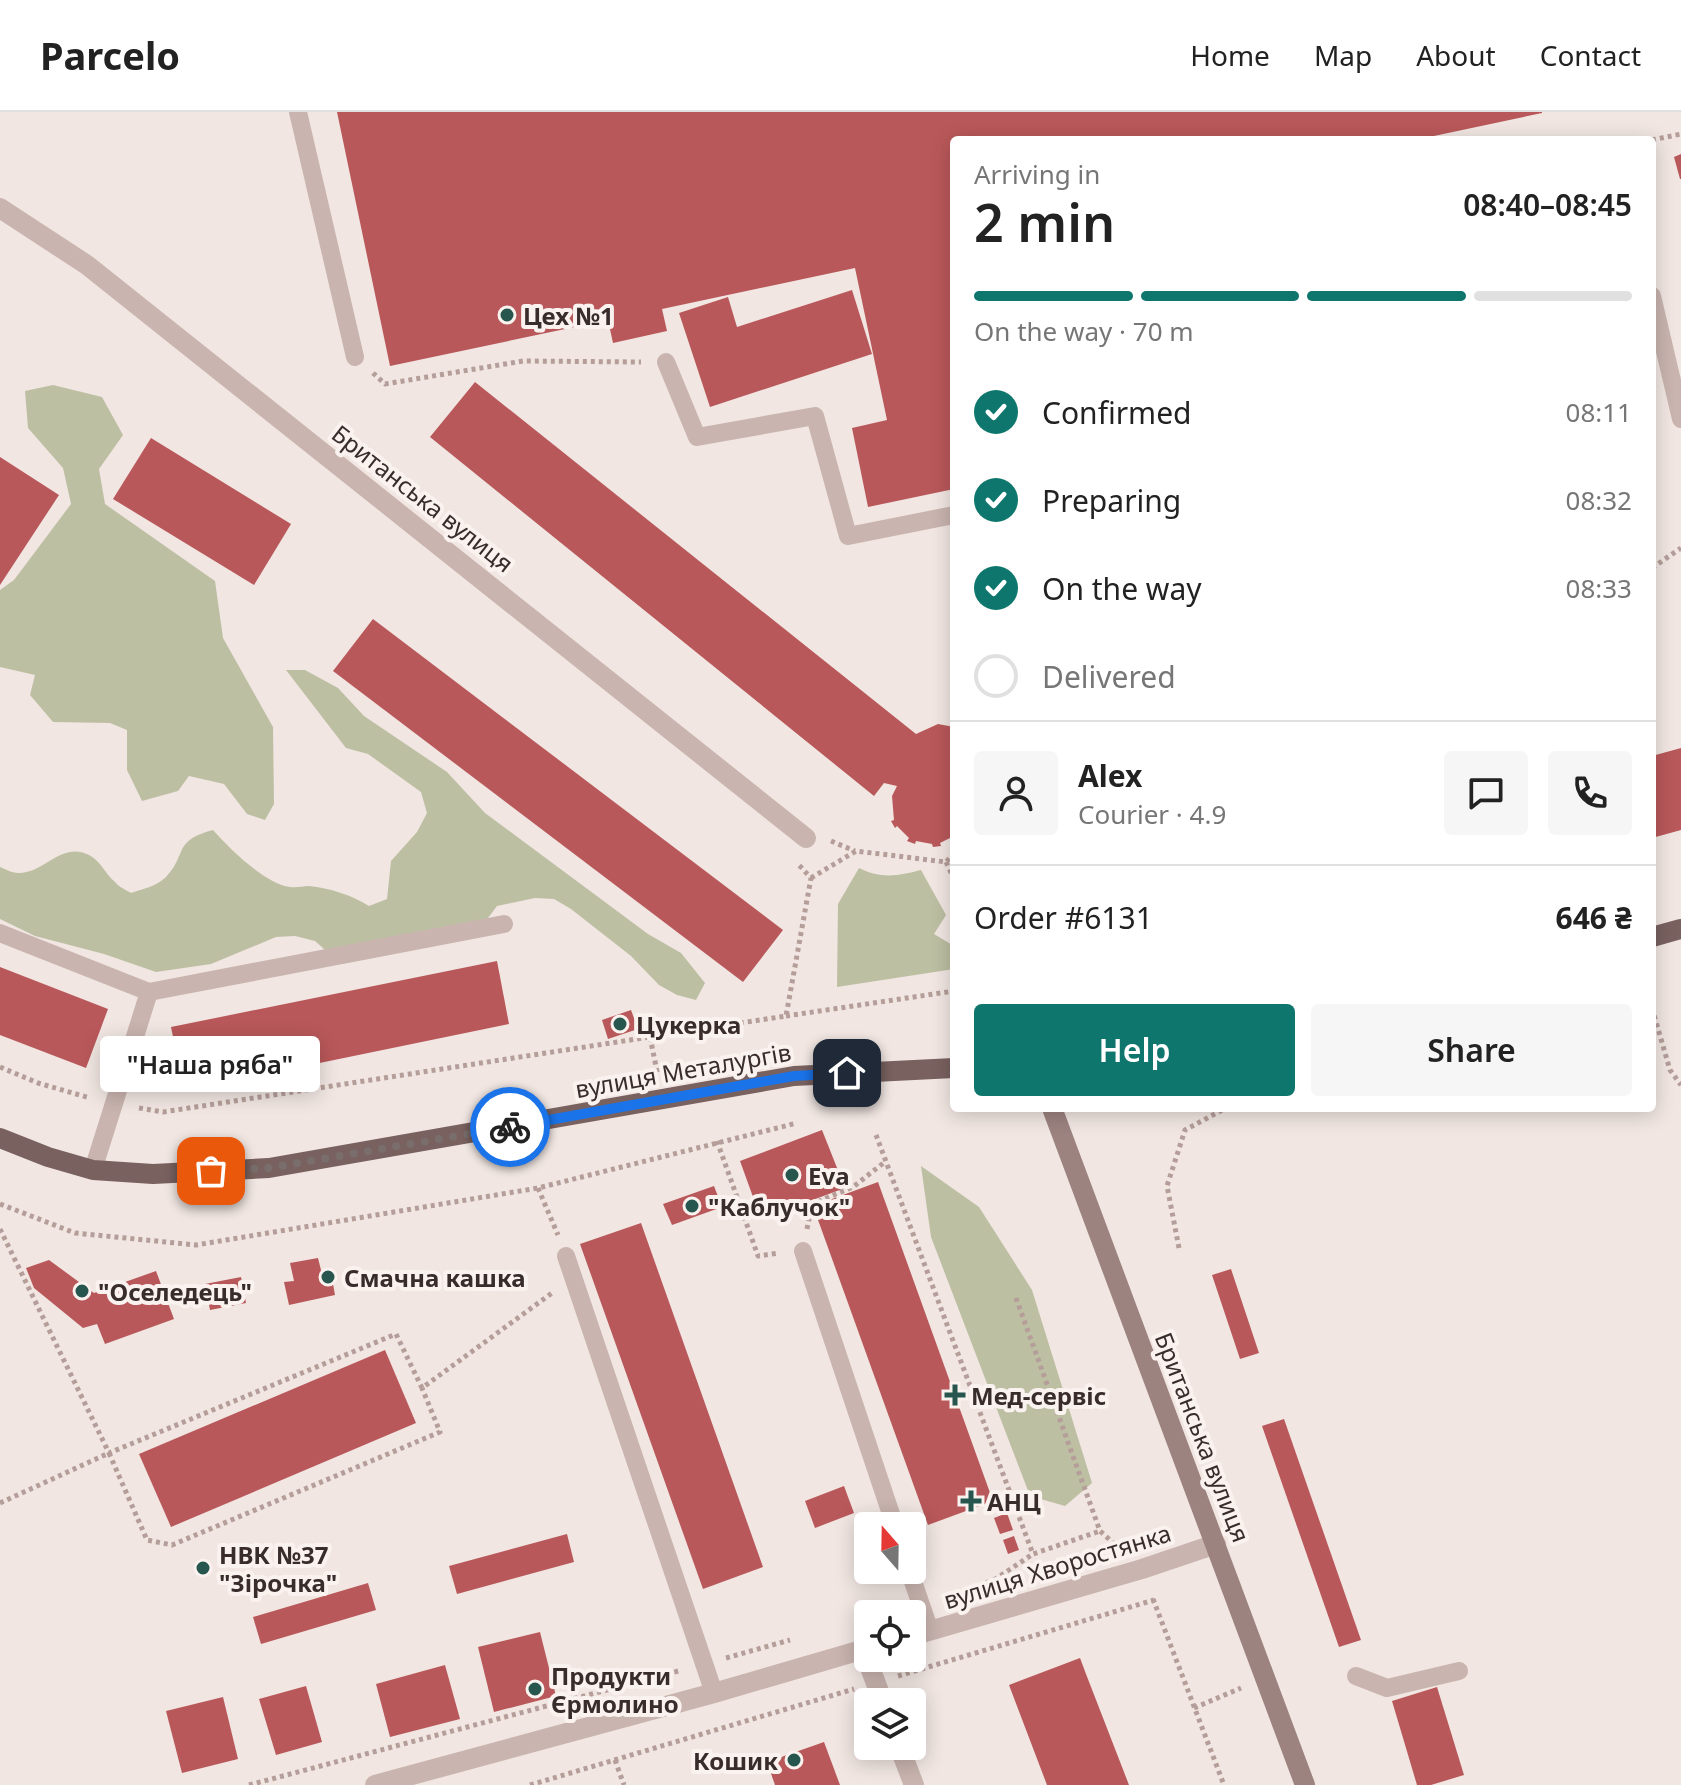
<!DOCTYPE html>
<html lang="en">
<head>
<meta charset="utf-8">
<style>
	:root { --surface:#fff; --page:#f6f6f6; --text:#222; --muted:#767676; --line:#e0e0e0; --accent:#0f766e }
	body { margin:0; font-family:"Noto Sans",sans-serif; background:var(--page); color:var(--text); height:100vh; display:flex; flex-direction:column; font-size:30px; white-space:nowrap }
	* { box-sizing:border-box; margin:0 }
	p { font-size:26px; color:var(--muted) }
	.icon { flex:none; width:44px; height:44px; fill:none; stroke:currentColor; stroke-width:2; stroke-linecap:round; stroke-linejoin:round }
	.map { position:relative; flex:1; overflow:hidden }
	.panel { position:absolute; left:950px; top:24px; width:706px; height:976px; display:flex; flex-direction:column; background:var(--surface); border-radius:8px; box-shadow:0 4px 20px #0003 }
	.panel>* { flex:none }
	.needle { width:52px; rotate:340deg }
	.controls { position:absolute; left:854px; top:1400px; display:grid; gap:16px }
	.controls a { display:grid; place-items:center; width:72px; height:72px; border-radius:8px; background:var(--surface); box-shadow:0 4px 20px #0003; font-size:40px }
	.pin { position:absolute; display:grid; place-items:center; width:68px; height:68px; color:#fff; margin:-34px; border-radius:16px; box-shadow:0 4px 12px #0006 }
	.courier { position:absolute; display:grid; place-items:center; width:80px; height:80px; margin:-40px; border:6px solid #1a73e8; border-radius:50%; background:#fff; color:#222; box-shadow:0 2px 10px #0007 }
	.bubble { position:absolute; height:56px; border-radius:8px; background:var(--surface); box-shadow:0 4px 20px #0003; font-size:26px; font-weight:600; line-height:56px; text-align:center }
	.headline em { font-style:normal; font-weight:600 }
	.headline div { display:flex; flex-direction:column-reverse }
	.headline { display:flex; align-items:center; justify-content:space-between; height:136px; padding:0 24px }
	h1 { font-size:52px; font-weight:600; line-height:60px }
	.bar { display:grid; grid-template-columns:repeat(4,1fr); gap:12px 8px; align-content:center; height:96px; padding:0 24px }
	.bar i { height:10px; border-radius:6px; background:var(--line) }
	.bar .selected { background:var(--accent) }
	.bar p { grid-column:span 4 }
	.line { display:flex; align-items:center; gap:20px; padding:0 24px; border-top:2px solid var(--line) }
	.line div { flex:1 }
	.round { display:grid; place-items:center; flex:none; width:84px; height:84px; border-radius:8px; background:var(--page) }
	ol { padding:0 24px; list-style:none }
	li { display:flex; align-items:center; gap:24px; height:88px }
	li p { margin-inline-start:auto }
	li .icon { padding:8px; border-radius:50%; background:var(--accent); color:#fff; stroke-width:4 }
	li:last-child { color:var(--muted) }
	li i { width:44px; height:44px; border:4px solid var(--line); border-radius:50% }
	.button { display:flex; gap:16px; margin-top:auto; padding:16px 24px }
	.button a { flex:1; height:92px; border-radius:8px; background:var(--accent); color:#fff; font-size:32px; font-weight:600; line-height:92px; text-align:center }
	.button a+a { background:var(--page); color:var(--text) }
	header { display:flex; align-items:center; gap:48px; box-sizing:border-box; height:112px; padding:0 40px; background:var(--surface); border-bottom:2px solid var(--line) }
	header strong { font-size:38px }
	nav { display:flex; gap:44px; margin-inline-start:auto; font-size:28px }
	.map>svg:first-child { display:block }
	.green { fill:#bdbfa3 }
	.building { fill:#b9585a }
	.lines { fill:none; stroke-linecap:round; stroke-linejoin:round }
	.path { stroke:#b59e99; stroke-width:5; stroke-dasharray:4 4; stroke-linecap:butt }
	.lane { stroke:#c9b4af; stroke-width:18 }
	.street { stroke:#c9b4af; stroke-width:20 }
	.secondary { stroke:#9c8380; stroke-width:20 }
	.primary { stroke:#79615f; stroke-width:20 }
	.done { stroke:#796e6c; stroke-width:8; stroke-dasharray:0 14.4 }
	.route { stroke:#1a73e8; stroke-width:10 }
	.poi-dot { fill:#26564d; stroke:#f9f2ef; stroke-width:3 }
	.labels { text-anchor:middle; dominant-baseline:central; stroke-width:8; stroke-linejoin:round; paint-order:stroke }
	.poi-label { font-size:24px; font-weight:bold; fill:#392d2c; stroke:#f9f2ef; text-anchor:start }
	.street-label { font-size:24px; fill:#392d2c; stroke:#f9f2ef }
</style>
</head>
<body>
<header>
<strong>Parcelo</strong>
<nav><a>Home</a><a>Map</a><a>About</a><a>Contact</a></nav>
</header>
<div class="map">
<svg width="1681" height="1673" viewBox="0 0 1681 1673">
	<rect width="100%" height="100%" fill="#f1e6e2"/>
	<g class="green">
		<path d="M53 273 102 285 123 323 99 357 105 392 215 469 223 526 273 615 274 692 265 708 247 702 224 672 189 664 178 679 142 689 127 658V618L110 611 53 610 30 583 35 563 0 555V478L14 468 71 392 63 356 28 316 25 279Z"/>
		<path d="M286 558H305L338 576 364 604 447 660 485 701 648 822 681 841 705 871 696 888 677 883 659 873 631 844 571 797 554 787 535 786 497 794 485 810 432 834 341 852 315 829 295 824 276 825 211 852 156 860 104 842 35 824 0 807V755C5 757 12 761 18 761 44 762 61 729 89 743 101 749 105 762 115 770 119 775 126 778 131 781 143 777 157 774 166 765 188 742 172 729 213 718 229 736 265 772 290 775 296 776 303 774 309 774 330 776 351 783 369 794L387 787 391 749 417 720 427 701 421 680 368 642 346 636Z"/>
		<path d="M859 756C881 767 898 764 921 758L946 803 934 822 954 834V857L837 875 838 792Z"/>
		<path d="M921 1054 979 1095 1032 1178 1092 1371 1065 1394 1030 1384 931 1125Z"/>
	</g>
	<g class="building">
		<path d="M337 0H1542V1L1415 28H954V377L868 395 852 316 887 308 855 156 662 197 667 219 613 231 608 208 390 254Z"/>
		<path d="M1681 42V67H1680L1674 45Z"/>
		<path d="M852 178 872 242 710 295 679 201 728 185 737 215Z"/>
		<path d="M475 270 916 622 938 612 954 615V724L940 731 941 734 933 735 932 732 916 729 915 732 907 729 909 726 897 714 895 716 891 709 894 708 892 684 897 674 884 671 874 684 430 325Z"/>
		<path d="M151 326 291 412 254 473 113 387Z"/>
		<path d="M0 345 59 383 0 473Z"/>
		<path d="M373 507 783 818 743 870 333 559Z"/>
		<path d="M1681 636V718L1652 726V644Z"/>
		<path d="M497 849 509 912 184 979 171 915Z"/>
		<path d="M0 855 108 897 86 956 0 923Z"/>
		<path d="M631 898 638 917 608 927 602 908Z"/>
		<path d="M822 1018 845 1076 761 1107 740 1049Z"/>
		<path d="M878 1070 993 1389 928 1413 813 1094Z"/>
		<path d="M714 1074 722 1095 672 1113 663 1092Z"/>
		<path d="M641 1111 763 1455 703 1477 580 1132Z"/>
		<path d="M318 1146 322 1162 331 1161 335 1183 289 1193 284 1170 294 1169 290 1151Z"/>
		<path d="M49 1148 94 1181 156 1159 174 1207 105 1232 97 1212 83 1216 34 1176 26 1156Z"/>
		<path d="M1231 1157 1259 1241 1240 1247 1212 1163Z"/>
		<path d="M241 1165 246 1191 210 1198 205 1172Z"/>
		<path d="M385 1238 416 1311 171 1415 139 1342Z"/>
		<path d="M1284 1307 1361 1528 1339 1535 1262 1314Z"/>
		<path d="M844 1374 854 1401 815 1416 805 1389Z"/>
		<path d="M1007 1401 1013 1418 1000 1422 994 1406Z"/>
		<path d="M567 1422 574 1450 457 1482 449 1454Z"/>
		<path d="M1014 1424 1019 1438 1008 1442 1003 1428Z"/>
		<path d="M368 1471 376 1498 261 1532 253 1505Z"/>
		<path d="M540 1520 556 1584 494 1600 478 1535Z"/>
		<path d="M1080 1546 1086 1562 1129 1673H1047L1009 1573Z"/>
		<path d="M445 1553 460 1607 390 1625 376 1572Z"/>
		<path d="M306 1574 322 1630 276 1643 259 1587Z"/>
		<path d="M1437 1575 1464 1663 1431 1673H1417L1392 1589Z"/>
		<path d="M223 1585 238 1647 182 1661 166 1599Z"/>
		<path d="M824 1630 840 1673H775L767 1650Z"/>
	</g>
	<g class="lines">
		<g class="path">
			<path d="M1652 28 1681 22"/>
			<path d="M373 261 385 272 523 249 641 250"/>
			<path d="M1652 456 1681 436"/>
			<path d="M831 729 855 739"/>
			<path d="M946 750 954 767"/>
			<path d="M811 766 856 739 946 750 954 741"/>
			<path d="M1652 896 1670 958 1681 973"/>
			<path d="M786 904 954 879"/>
			<path d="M650 925 658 964"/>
			<path d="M0 955 38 971 90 986"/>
			<path d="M139 996 163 1000 786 904 811 766 798 752"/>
			<path d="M876 1023 1033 1442 1100 1419"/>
			<path d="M717 1029 758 1144 779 1141"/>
			<path d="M538 1076 558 1123"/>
			<path d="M0 1092 75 1121 196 1133 538 1076 797 1011"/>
			<path d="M0 1117 109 1341 396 1222 422 1276 552 1181"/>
			<path d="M807 1117 812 1092 853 1075 886 1049"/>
			<path d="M1179 1136 1167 1074 1185 1018 1226 996"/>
			<path d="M1016 1186 1100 1419 1120 1437"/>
			<path d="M0 1391 109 1341 147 1428 172 1433 440 1320 422 1276"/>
			<path d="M956 1481 994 1468 1033 1442"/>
			<path d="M1153 1487 1224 1673"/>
			<path d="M885 1502 897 1499"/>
			<path d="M726 1546 790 1528"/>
			<path d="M898 1564 1154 1488"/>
			<path d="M1194 1596 1241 1576"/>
			<path d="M615 1648 624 1673"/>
			<path d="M249 1673 682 1558"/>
			<path d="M530 1673 854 1577"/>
		</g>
		<g class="lane">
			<path d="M298 0 355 245"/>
			<path d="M1652 184 1681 307"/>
			<path d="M666 250 697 325 815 304 848 424 954 403"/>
			<path d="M0 821 149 880 504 812"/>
			<path d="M93 1058 149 880"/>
			<path d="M803 1139 895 1414"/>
			<path d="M566 1144 714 1581"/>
			<path d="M909 1458 930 1519"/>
			<path d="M1356 1564 1387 1576 1459 1559"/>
		</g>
		<g class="street">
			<path d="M0 96 87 153 806 726"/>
			<path d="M912 1524 1142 1457 1216 1432"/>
			<path d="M863 1537 883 1590"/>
			<path d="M899 1634 914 1673"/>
			<path d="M375 1673 714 1581 868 1536"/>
		</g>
		<path class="secondary" d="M1052 996 1305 1673"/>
		<g class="primary">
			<path d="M1652 825 1681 817"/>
			<path d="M0 1026 48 1045 93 1058 153 1062 269 1056 794 964 954 956"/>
		</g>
	</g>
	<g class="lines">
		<path class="done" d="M211 1059 269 1056 510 1015"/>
		<path class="route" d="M510 1015 794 964 847 961"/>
	</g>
	<g class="poi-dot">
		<circle cx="507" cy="203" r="8"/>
		<circle cx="620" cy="912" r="8"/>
		<circle cx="792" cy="1063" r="8"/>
		<circle cx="692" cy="1094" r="8"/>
		<circle cx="328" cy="1165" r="8"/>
		<circle cx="82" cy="1179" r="8"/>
		<path d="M951 1271h8v8h8v8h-8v8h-8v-8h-8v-8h8z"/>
		<path d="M967 1377h8v8h8v8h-8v8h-8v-8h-8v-8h8z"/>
		<circle cx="203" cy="1456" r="8"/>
		<circle cx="535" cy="1577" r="8"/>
		<circle cx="794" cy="1648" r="8"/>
	</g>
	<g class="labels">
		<g class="poi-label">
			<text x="523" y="203">Цех №1</text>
			<text x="636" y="912">Цукерка</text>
			<text x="808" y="1063">Eva</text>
			<text x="708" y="1094">"Каблучок"</text>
			<text x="344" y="1165">Смачна кашка</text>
			<text x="98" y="1179">"Оселедець"</text>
			<text x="971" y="1283">Мед-сервіс</text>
			<text x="987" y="1389">АНЦ</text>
			<text x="219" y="1442">НВК №37<tspan x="219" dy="28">"Зірочка"</tspan></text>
			<text x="551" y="1563">Продукти<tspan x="551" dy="28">Єрмолино</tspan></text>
			<text x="778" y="1648" text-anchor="end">Кошик</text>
		</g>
		<g class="street-label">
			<text transform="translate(423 386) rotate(38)">Британська вулиця</text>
			<text transform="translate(683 958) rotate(-10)">вулиця Металургів</text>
			<text transform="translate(1203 1325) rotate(69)">Британська вулиця</text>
			<text transform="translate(1057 1454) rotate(-17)">вулиця Хворостянка</text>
		</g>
	</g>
</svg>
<div class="controls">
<a><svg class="needle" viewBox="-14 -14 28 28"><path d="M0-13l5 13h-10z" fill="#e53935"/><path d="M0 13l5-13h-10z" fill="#767676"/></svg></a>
<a><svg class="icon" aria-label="locate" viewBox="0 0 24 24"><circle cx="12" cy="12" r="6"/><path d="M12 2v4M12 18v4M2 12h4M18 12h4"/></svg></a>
<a><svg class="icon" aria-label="layers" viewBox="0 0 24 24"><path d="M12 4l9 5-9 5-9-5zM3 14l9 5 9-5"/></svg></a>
</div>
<div class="pin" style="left:211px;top:1059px;background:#ea580c"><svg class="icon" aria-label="bag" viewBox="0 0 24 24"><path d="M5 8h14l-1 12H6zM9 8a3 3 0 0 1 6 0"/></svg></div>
<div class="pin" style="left:847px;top:961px;background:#1f2937"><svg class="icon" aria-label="home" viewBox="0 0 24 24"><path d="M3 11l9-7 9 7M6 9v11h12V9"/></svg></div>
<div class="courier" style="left:510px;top:1015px"><svg class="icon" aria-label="bike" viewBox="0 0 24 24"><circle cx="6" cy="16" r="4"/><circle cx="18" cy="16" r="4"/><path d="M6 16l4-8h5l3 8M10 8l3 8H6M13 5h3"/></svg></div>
<div class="bubble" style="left:100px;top:924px;width:220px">&quot;Наша ряба&quot;</div>
<section class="panel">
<div class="headline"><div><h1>2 min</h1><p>Arriving in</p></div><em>08:40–08:45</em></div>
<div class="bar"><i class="selected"></i><i class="selected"></i><i class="selected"></i><i></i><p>On the way · 70 m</p></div>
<ol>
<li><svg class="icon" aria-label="check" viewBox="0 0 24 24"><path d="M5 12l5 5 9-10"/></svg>Confirmed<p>08:11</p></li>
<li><svg class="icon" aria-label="check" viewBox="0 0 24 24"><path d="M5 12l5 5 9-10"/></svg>Preparing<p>08:32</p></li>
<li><svg class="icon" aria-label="check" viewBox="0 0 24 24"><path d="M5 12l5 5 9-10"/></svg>On the way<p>08:33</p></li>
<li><i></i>Delivered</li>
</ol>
<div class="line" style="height:144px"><a class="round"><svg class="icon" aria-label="person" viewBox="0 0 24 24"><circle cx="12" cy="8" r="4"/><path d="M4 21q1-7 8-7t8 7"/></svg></a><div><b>Alex</b><p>Courier · 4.9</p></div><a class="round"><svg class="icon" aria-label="chat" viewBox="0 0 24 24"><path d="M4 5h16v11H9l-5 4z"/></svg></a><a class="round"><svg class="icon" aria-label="phone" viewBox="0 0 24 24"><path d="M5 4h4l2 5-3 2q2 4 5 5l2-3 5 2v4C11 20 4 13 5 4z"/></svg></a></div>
<div class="line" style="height:104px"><div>Order #6131</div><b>646 ₴</b></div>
<div class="button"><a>Help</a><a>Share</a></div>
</section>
</div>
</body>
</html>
